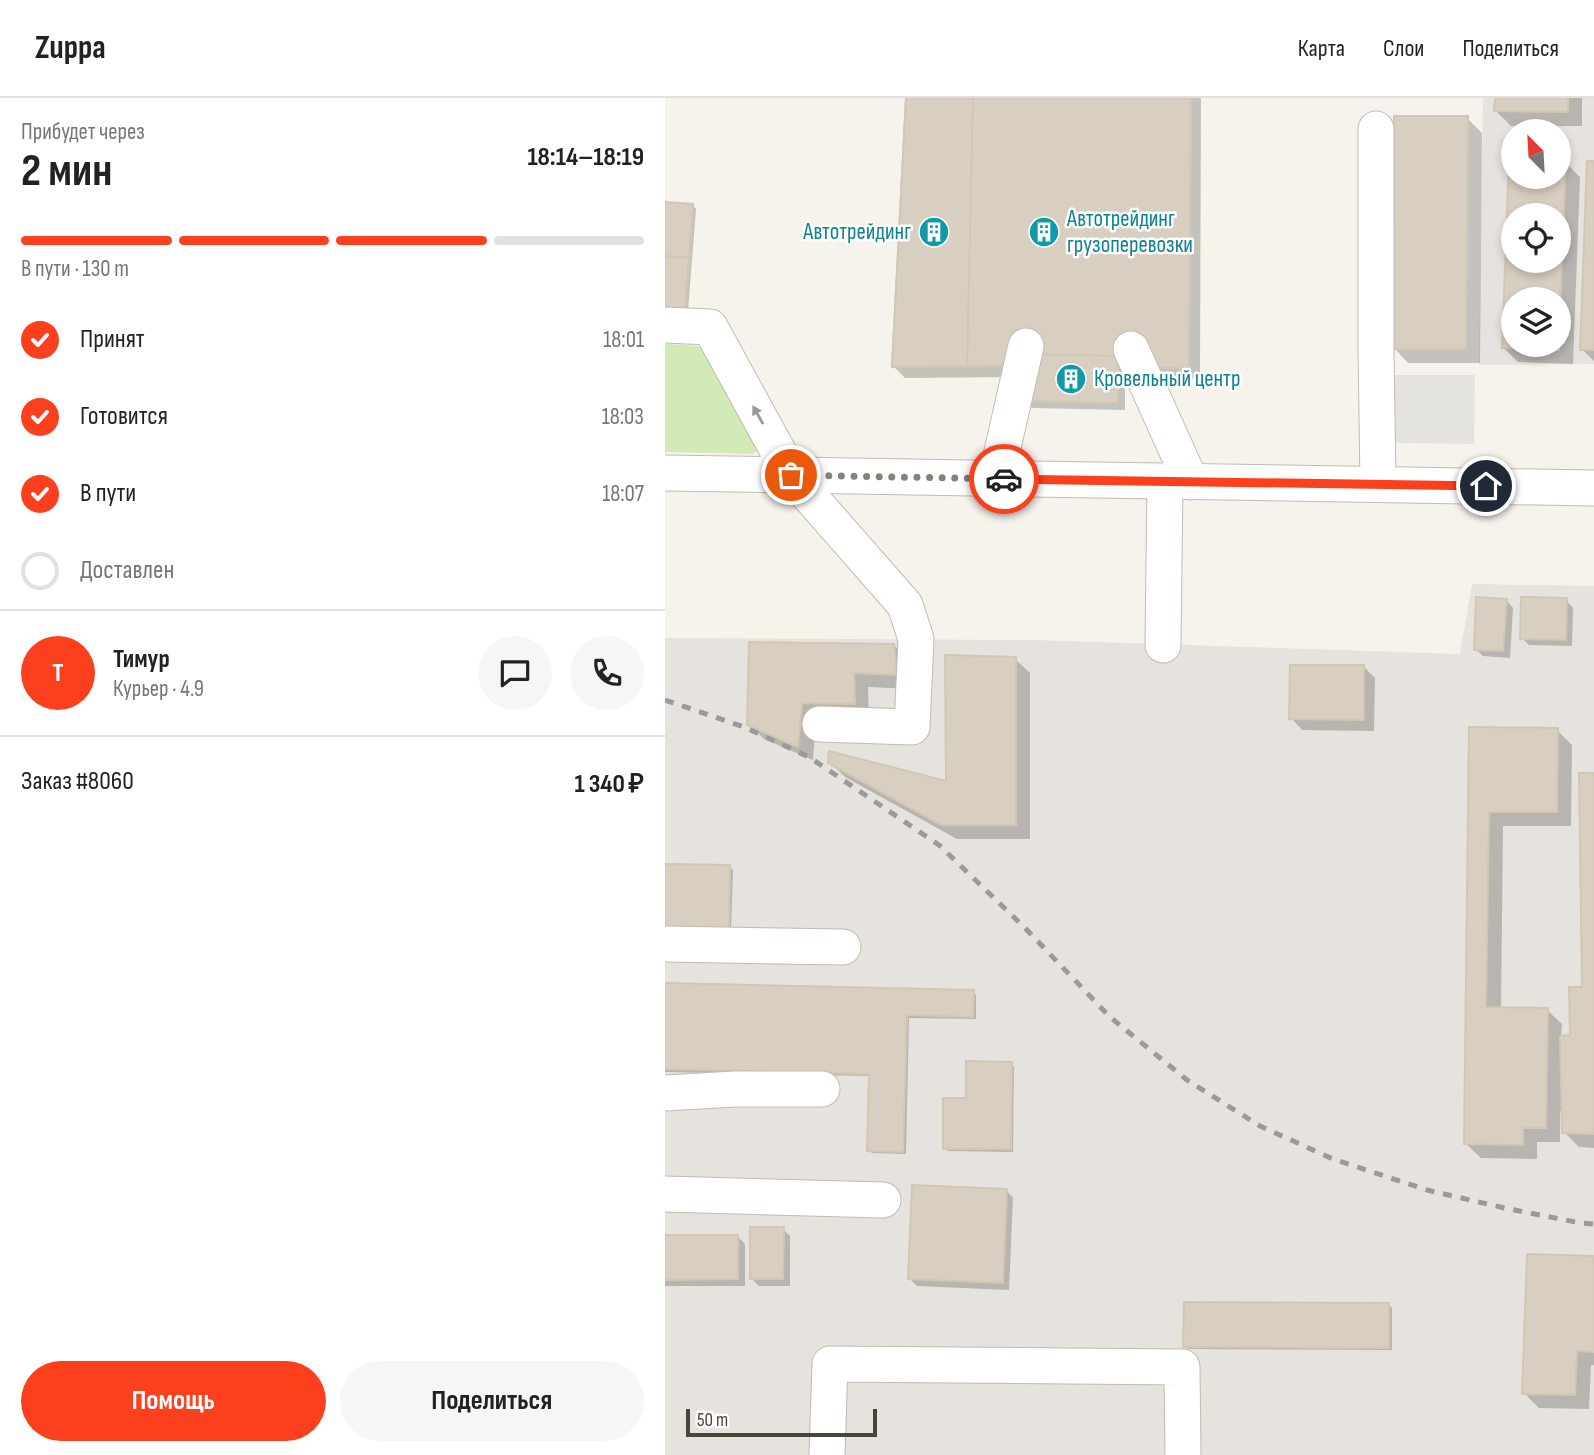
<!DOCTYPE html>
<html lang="ru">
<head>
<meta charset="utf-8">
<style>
	:root { --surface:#fff; --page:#f6f6f6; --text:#222; --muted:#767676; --line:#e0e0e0; --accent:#fc3f1d }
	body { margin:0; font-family:"Sofia Sans Condensed",sans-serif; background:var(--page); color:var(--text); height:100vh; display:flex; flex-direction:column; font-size:26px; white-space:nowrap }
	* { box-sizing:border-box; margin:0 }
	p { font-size:23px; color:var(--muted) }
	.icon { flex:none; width:38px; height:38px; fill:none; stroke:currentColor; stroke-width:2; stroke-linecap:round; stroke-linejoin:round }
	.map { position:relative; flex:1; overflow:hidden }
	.drawer { display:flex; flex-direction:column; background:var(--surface); width:665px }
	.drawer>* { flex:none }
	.needle { width:46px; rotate:336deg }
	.fabs { position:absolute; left:836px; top:21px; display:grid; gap:14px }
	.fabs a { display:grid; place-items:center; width:70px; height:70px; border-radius:50%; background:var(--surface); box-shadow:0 4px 10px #0003; font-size:35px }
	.scale { position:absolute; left:21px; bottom:18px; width:191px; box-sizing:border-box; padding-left:7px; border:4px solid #4b4439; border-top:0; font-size:19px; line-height:24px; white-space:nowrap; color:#4b4439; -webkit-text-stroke:5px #fff; paint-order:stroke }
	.pin { position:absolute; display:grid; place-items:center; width:60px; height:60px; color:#fff; margin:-30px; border:4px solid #fff; border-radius:50%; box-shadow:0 2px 7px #0007 }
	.courier { position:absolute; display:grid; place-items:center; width:70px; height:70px; margin:-35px; border:5px solid #fc3f1d; border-radius:50%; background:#fff; color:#222; box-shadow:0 2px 9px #0007 }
	.headline em { font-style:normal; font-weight:700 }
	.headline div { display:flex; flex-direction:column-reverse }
	.headline { display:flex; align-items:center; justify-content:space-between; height:119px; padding:0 21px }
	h1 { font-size:46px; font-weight:700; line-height:52px }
	.bar { display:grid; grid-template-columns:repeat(4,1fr); gap:10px 7px; align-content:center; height:84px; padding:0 21px }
	.bar i { height:9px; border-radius:5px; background:var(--line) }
	.bar .selected { background:var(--accent) }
	.bar p { grid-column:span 4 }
	.line { display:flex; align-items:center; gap:18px; padding:0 21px; border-top:2px solid var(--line) }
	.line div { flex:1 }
	.round { display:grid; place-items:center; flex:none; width:74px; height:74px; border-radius:37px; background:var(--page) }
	ol { padding:0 21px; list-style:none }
	li { display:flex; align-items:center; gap:21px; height:77px }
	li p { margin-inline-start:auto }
	li .icon { padding:7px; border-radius:50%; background:var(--accent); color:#fff; stroke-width:4 }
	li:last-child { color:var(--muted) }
	li i { width:38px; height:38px; border:4px solid var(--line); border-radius:50% }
	.primary-button { display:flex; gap:14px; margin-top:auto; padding:14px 21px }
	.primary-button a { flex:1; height:80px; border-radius:42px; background:var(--accent); color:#fff; font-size:28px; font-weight:700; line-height:80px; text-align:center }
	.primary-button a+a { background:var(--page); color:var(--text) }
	header { display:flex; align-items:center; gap:42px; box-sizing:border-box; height:98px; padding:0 35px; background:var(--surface); border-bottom:2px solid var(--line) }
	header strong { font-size:33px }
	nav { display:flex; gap:38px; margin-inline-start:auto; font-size:24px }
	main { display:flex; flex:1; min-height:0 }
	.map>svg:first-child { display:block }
	.industrial { fill:#e6e2dd; fill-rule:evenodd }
	.green { fill:#d2eab5 }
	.parking { fill:#e5e3e0 }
	.shadow { fill:#0003; fill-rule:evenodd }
	.building { fill:#d8cfc1; stroke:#d3c7b4; stroke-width:2; fill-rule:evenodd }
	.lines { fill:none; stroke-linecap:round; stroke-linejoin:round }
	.minor-casing { stroke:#c2bbae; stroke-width:37 }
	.minor { stroke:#fff; stroke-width:35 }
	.rail { stroke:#9a9a9a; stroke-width:5; stroke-dasharray:9 9; stroke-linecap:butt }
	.oneway { fill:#9c9892 }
	.done { stroke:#878178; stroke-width:7; stroke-dasharray:0 12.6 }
	.route { stroke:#fc3f1d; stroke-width:9 }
	.labels { text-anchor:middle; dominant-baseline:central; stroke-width:5; stroke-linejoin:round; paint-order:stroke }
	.culture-label { font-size:23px; fill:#0d838f; stroke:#fff; text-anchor:start }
</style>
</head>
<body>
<header>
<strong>Zuppa</strong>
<nav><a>Карта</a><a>Слои</a><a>Поделиться</a></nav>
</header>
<main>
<section class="drawer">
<div class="headline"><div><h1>2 мин</h1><p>Прибудет через</p></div><em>18:14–18:19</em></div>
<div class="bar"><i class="selected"></i><i class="selected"></i><i class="selected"></i><i></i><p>В пути · 130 m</p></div>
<ol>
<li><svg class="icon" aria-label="check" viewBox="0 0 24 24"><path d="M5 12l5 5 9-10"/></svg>Принят<p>18:01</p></li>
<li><svg class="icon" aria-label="check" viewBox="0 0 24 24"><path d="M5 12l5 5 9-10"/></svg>Готовится<p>18:03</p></li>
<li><svg class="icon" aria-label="check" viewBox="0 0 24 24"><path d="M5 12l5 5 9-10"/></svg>В пути<p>18:07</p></li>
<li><i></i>Доставлен</li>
</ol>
<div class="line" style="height:126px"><b class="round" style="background:var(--accent);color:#fff">Т</b><div><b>Тимур</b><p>Курьер · 4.9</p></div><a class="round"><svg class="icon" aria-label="chat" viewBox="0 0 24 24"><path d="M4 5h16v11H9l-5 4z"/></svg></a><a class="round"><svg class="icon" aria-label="phone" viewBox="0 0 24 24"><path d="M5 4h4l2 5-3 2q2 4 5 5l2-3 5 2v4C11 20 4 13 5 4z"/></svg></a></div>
<div class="line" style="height:91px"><div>Заказ #8060</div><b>1 340 ₽</b></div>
<div class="primary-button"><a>Помощь</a><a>Поделиться</a></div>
</section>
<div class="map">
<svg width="929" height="1357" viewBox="0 0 929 1357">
	<rect width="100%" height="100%" fill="#f6f3ec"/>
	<g class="industrial">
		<path d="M818 0H929V266L814 267ZM849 33H894V79H849ZM849 117H894V163H849ZM849 201H894V247H849Z"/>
		<path d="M807 486 929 488V1357H0V540L369 542 795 556Z"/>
	</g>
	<path class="green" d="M0 246 36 248 94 350 88 356 0 354Z"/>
	<path class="parking" d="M729 277H810L809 346 728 345Z"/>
	<g class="shadow">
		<path d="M242 0H536L535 281 460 280V312L367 310 360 303V279L240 280 229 269Z"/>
		<path d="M831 0H917V28H846L831 13Z"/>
		<path d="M802 20 817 35 815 265H743L729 250Z"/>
		<path d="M900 64 915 79 908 266 853 264 838 249 849 79H894ZM849 117H894V163H849ZM849 201H894V247H849Z"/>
		<path d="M929 65V263L917 251Z"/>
		<path d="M0 105 28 107 31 111 22 225Z"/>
		<path d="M841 502 848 510 845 560 818 558 810 551Z"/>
		<path d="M901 502 908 510 907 548 864 547 857 540Z"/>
		<path d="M229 547 244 562 246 591 203 589 204 620 151 619 148 662 99 641 84 626Z"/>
		<path d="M350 561 365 575V741H292L180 679 165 664 283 685Z"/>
		<path d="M699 569 710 580 709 633 637 632 626 620Z"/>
		<path d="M805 631 892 632 907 647 906 728H838L836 911 882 912 897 926 896 940 907 939 918 891 929 677V1050L914 1049 899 1034V1013H895V1044H872V1061L816 1060 801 1046Z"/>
		<path d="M0 768 65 769 68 772 66 833Z"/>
		<path d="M0 887 308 893 311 897V921L244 920 241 1056 207 1055 204 1052 205 978 0 974Z"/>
		<path d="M346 965 349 969 348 1054 283 1053 279 1050 302 1002Z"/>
		<path d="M341 1092 348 1100 344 1192 252 1188 245 1181Z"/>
		<path d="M118 1131 125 1138V1188H94L87 1181Z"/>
		<path d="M0 1139H73L80 1146V1188H0Z"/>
		<path d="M929 1160V1267H926L924 1311 874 1310 859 1295Z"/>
		<path d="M724 1207 727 1210V1252L523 1251 520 1248Z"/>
	</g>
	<g class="building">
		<path d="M241 0H526L524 270 302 268 227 269Z"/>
		<path d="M241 0H308L302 268 227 269Z"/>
		<path d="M830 0H903V14L829 13Z"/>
		<path d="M729 18H803L801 251H727Z"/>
		<path d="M844 60H849V79H894V62H901L894 234V201H849V247H894V252L837 250ZM849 117H894V163H849Z"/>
		<path d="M922 63H929V252H915Z"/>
		<path d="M0 104 28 106 24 160 0 158Z"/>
		<path d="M0 158 24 160 19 222 0 221Z"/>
		<path d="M359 256 454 258 453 305 358 303Z"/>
		<path d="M811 499 842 501 838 553 809 552Z"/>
		<path d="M856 499 902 500 901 542 855 541Z"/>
		<path d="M84 544 229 546 232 577 189 575 190 606 137 605 133 649 82 627Z"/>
		<path d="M280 557 351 559V727H276L163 665 164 653 281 683Z"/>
		<path d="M625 567H699V622L624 621Z"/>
		<path d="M804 629 893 630 892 714H824L821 909 883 910 881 1030H858V1047L799 1046Z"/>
		<path d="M914 675H929V1036L897 1035 895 938 905 937 904 889H917Z"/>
		<path d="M0 766 65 767 64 831 0 830Z"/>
		<path d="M0 885 309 892 308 919 242 917 238 1054 202 1053 204 976 0 971Z"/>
		<path d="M301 963 347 964 346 1051H278V1000H301Z"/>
		<path d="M247 1087 342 1091 338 1185 243 1181Z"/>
		<path d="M85 1129H119L118 1181H85Z"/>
		<path d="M0 1137H73V1181L0 1182Z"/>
		<path d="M862 1156 929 1158V1254L912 1253 910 1297 857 1296Z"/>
		<path d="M519 1204 724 1205V1250L518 1249Z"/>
	</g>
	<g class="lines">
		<g class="minor-casing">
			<g id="minor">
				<path d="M711 31V250L713 386"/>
				<path d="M0 227 45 229 126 377 240 507 251 541 247 629 155 626"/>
				<path d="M466 251 526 384"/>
				<path d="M0 375 929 390"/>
				<path d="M331 380 361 248"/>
				<path d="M498 547 500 383"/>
				<path d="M0 846 178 849"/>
				<path d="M0 995 70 991H157"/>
				<path d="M0 1096 218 1102"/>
				<path d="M162 1357 165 1266 517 1269 518 1357"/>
			</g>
		</g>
		<use href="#minor" class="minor"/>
		<path class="rail" d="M0 602 79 629 144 659 274 747 359 829 445 919 522 982 595 1028 668 1061 762 1092 844 1111 916 1125 929 1126"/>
	</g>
	<defs><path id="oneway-solid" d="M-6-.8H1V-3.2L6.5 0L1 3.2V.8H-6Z" transform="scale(1.75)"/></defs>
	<use class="oneway" href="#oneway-solid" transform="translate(93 317) rotate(-119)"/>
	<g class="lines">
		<path class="done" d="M126 377 339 381"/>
		<path class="route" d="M339 381 821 388"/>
	</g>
	<defs>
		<g id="building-disc" transform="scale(1.575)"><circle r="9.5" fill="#0f9aa8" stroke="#fff"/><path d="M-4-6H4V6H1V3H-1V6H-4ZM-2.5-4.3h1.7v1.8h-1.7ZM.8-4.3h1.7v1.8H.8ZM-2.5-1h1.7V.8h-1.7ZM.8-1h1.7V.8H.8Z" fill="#fff"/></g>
	</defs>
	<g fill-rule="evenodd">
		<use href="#building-disc" x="269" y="134"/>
		<use href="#building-disc" x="379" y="134"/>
		<use href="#building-disc" x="406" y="281"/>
	</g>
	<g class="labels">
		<g class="culture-label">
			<text x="402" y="121">Автотрейдинг<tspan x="402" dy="26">грузоперевозки</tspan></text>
			<text x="246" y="134" text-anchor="end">Автотрейдинг</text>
			<text x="429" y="281">Кровельный центр</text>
		</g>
	</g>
</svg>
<div class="fabs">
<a><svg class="needle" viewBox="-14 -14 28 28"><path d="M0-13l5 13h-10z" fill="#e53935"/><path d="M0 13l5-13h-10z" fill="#767676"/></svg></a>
<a><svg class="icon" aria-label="locate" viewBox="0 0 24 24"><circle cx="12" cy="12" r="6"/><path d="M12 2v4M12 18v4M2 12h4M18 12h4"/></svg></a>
<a><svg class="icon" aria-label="layers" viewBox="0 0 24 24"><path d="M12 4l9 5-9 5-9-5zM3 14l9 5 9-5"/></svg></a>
</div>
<div class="scale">50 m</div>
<div class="pin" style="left:126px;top:377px;background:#ea580c"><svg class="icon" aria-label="bag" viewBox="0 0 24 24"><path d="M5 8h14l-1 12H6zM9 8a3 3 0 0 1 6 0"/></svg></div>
<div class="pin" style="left:821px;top:388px;background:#1f2937"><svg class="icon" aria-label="home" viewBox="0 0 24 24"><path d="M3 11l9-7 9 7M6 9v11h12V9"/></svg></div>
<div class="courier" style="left:339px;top:381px"><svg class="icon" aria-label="car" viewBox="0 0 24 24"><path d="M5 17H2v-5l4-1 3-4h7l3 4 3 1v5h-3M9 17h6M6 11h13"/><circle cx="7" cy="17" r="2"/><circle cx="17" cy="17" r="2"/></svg></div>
</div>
</main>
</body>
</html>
